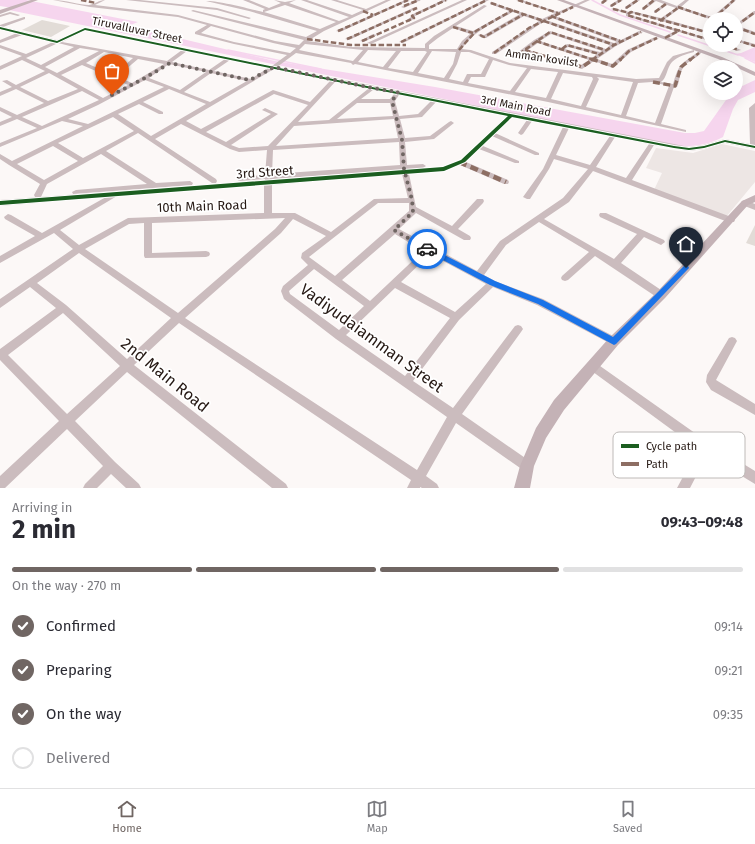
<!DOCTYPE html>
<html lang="en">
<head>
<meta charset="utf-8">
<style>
	:root { --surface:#fff; --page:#f2f2f3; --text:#2b2b33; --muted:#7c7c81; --line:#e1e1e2; --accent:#706663 }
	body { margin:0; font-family:"Fira Sans",sans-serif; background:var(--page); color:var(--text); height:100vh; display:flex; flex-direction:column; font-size:15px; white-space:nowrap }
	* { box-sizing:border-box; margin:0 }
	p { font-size:13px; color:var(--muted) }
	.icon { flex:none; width:22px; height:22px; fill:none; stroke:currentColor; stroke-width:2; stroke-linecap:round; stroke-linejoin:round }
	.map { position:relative; height:488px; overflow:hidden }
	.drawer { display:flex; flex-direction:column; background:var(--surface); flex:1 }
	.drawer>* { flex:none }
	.controls { position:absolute; left:703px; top:12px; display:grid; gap:8px }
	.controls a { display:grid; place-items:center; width:40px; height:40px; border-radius:50%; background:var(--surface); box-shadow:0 4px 16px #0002; font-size:20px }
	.pin { position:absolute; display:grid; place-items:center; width:34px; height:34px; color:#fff; margin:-41px -17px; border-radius:50% 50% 50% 0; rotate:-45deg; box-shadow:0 0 4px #0007 }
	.pin .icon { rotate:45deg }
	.courier { position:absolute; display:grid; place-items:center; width:40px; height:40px; margin:-20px; border:3px solid #1a73e8; border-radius:50%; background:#fff; color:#222; box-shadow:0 1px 5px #0007 }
	.summary em { font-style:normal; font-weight:700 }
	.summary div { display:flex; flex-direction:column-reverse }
	.summary { display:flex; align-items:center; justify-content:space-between; height:68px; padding:0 12px }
	h1 { font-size:26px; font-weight:700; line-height:30px }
	.bar { display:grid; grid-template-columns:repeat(4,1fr); gap:6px 4px; align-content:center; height:48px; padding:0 12px }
	.bar i { height:5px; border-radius:3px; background:var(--line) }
	.bar .current { background:var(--accent) }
	.bar p { grid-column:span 4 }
	ol { padding:0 12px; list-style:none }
	li { display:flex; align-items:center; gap:12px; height:44px }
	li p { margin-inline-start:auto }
	li .icon { padding:4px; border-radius:50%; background:var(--accent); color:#fff; stroke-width:4 }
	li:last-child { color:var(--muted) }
	li i { width:22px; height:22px; border:2px solid var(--line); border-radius:50% }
	.dock { display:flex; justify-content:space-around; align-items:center; height:56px; border-top:1px solid var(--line); background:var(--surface); font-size:11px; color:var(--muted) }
	.dock a { display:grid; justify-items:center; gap:2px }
	.dock .current { color:var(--accent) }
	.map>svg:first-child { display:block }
	.built { fill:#ede6e4 }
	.water { fill:#f6d5ee }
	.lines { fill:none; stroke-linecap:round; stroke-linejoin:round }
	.stream { stroke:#f6d5ee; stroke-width:1.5 }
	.building { fill:#e2dcd7 }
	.minor { fill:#cbbcbe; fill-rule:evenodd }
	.major { fill:#c4b2b6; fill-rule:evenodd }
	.quiet-far2 { stroke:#8d6e63; stroke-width:2.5; stroke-dasharray:5.5 2.5; stroke-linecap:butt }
	.quiet-far1 { stroke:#8d6e63; stroke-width:3.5; stroke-dasharray:7 3.5; stroke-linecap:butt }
	.quiet { stroke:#8d6e63; stroke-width:4.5; stroke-dasharray:8 4.5; stroke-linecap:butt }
	.cycleway-casing { stroke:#fff; stroke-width:2 }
	.cycleway { fill:#1b5e20; fill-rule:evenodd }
	.route { fill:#1a73e8 }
	.done { stroke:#706663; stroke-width:4; stroke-dasharray:0 7.2 }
	.labels { text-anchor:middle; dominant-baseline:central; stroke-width:3.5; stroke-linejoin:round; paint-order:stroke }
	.far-street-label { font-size:11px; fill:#251813; stroke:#fff }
	.street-label { font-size:13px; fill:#251813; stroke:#fff }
	.near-street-label { font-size:16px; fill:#251813; stroke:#fff }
	.key { fill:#fff; stroke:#bebab8; stroke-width:1 }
	.key-label { font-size:11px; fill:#251813 }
</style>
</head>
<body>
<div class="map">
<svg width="755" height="488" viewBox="0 0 755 488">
	<rect width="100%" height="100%" fill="#fcf8f7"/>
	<path class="built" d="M722 144 755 151V182L726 217 654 190 662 173 646 168 656 148 693 153Z"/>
	<g class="water">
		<path d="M0 0H26L138 22 128 26 275 61 435 87 685 133H695L704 131 731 93H736V89L755 80V92L738 100 733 109 723 137C706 146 691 147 673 146L9 10 12 8 0 6Z"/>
		<path d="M755 47V62L735 54 741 53Z"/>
	</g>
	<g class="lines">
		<g class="stream">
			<path d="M592 0 620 15 670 32"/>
			<path d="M678 35 738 55"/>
			<path d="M228 50 321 69"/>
			<path d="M745 58 755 63"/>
		</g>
	</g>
	<g class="building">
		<path d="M42 20 70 26 51 37 22 30Z"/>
		<path d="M755 225V246L746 243Z"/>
	</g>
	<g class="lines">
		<g class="minor">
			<path d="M53 0C65 0 80 5 89 5 95 4 99 0 105 0L95 5 178 15 275 41 299 45 304 40 191 11 193 10 306 37 317 31 249 11 206 1C216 0 251 9 263 12V10L265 9 243 0H249L269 8 281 3 274 0 285 2 296 0 289 3 339 21 349 17 301 0H307L352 15 363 10 331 0H337L366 9 386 0H391L324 31 311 39H313V41H308L352 47 425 48V44L434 36 484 5 487 6 456 26 473 31 509 11 490 4V2L542 19 555 13 516 0H522L558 12 585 0H590L555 16 621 40 639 31 643 32 616 46 597 59 612 64 627 50 655 37 659 38 631 52 613 68 594 61 582 69 525 52 521 55H517V53L534 40 550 31 606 49 610 45 543 22 496 54H492V52L539 21 524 16 486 38H482L478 35 480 34 484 35 520 14 513 12C495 22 473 31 462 49L471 50 510 63 636 79 659 78 667 62 673 56 694 50V52C687 54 678 56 672 62 667 67 667 78 661 82L673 84C678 68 678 66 692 56 696 54 697 52 701 52V53C696 59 687 61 683 68 679 74 680 81 677 87H674L661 124 686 130V132L548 102 355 64 353 65 351 63 296 53 277 67 689 147 703 145 725 139 750 144 749 108 755 103V149L725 143 704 149 689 151 654 145 632 180 734 218 735 220 734 222H728L593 171 569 202 544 219 614 259 637 234 600 217 599 215 600 213H606L664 240 665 242 661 245 644 237 621 263 664 292 665 295 664 298 661 299 658 298 595 256 568 280 565 281 562 280 561 278 562 276 589 252 539 222 506 245 484 275 495 281 543 299 617 338 619 341 617 344 614 345 611 344 537 305 493 287 459 320 413 381 453 408 515 326 518 325 521 326 523 329 521 332 462 414 531 462 533 466 531 470 527 472 523 470 456 423 426 476 437 484 439 488H422L420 487V488H407L411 480 179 323 134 365 286 484 288 488H272L127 372 75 421 115 462 139 484 141 488H126L111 474 97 488H83L85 484 103 466 67 429 5 488H0V476L59 421 0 360V349L56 308 30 287 0 308V299L73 249 54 233 0 263V256L35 236 5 219 4 217 8 214 11 215 42 233 106 197 0 206V200L265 180V179L239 181 236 179 239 177 265 175 267 150 239 152 230 149 181 124 155 139 216 179 217 181 216 183H212L138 133 106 151 156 183 190 181 193 183 192 185 73 194 72 192 76 190 147 184 101 154 47 184 41 197H35L34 195 40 184 9 165 0 159V154L12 161 83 126 62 121 0 147V143L37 128 17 119 0 126V122L12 117 0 111V107L17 115 44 103 16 89 0 96V92L12 87 2 81 7 80 16 85 45 71 22 60 0 70V66L22 56 0 48V45L26 54 53 42 22 35 0 43V40L17 33 0 29V25L24 17H25V19L3 27 57 40 85 28 272 66 287 55 234 44 195 34V32L207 25 178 17 90 7ZM285 5 336 22 320 29 264 12ZM552 18 617 42 614 43 546 20ZM211 26 273 43 296 48 290 53 234 42 201 33ZM453 28 470 34 462 41 457 49H429V45L438 38ZM86 30 182 50 167 61 62 42ZM551 34 602 51 600 52 567 44 561 48 540 41ZM58 43 74 47 41 65 26 58ZM538 43 589 60 581 65 528 50ZM305 44 363 50 353 61 299 50ZM568 47 596 54H597L592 58 565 49ZM80 48 99 51 57 73 45 67ZM368 50 396 51 383 67 358 62ZM187 51 225 59 209 70 172 62ZM401 51H425L427 52 413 72 388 68ZM432 51 456 52 453 64 444 78 418 73ZM104 52 133 58 117 72 116 73 119 75 138 59 164 64 132 83 86 63ZM461 52H469L489 59 481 74H467L463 82 449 79 457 64ZM230 60 268 68 251 79 214 71ZM493 60 509 65 527 68 510 91 468 83 471 77H485ZM169 64 206 72 180 90 149 78ZM82 65 128 85 103 98 61 75ZM274 69 330 81 310 102 273 90 201 129 186 121ZM531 69 558 72 546 98 515 92ZM49 73 78 89 48 101 20 87ZM211 73 247 81 210 102 184 92ZM563 73 592 77 593 79 581 106 551 99ZM597 77 633 82 621 115 586 107 599 79ZM145 80 164 87 88 124 68 119 98 105ZM335 82 368 89 329 120 298 122ZM652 82 669 86 655 123 626 116 638 83ZM169 89 206 104 151 136 118 114 139 104 159 114H163V112L143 102ZM373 90 394 94 390 99H361ZM82 91 99 100 42 126 22 117ZM274 94 308 105 268 146 239 148 231 145 278 114 265 108 262 110 271 114 226 142 206 132ZM399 95 431 101 418 114 399 116 395 101ZM436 102 507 116 461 160 443 167 408 170 423 168 426 166 423 164 407 165 405 142 434 139 454 123 451 121 449 122 430 136 405 138 400 119 422 117ZM357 103H390L393 116 337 119ZM113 117 134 131 83 158 58 143ZM512 117 527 120 518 133 521 135 523 134 532 121 563 127 543 169 523 197 527 199H530L549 169 554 159 588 169 563 198 500 241 477 271 399 229 416 213 464 240H470L471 238 470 236 458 229 483 203 484 201 483 199H477L452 226 416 207 409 174 444 171 460 165 504 184H508L509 182 508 180 466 162 479 149 515 163H519V161L483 146 492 136 535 155H539V153L495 133ZM394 119 398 138 276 146 294 126ZM569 128 610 136 590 165 556 155ZM615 137 649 144 626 178 596 167ZM399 142 400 165 272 174 273 150ZM53 146 78 161 44 180 17 164ZM401 170 272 180V179ZM402 174 408 198 374 199 331 232 295 213H272V185ZM264 185V213L128 218 79 245 60 230 117 196ZM378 203H409V211L335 276 309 257ZM285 218 275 229 178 313 85 249 129 224 144 223V256L145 258 206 257 209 256 210 254 209 252 206 251 152 253V223ZM293 219 326 236 302 253 301 258 308 265 283 286 281 291 284 299 336 339 447 417 417 470 185 318 281 233ZM395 234 423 251 370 301 342 280ZM79 253 171 318 127 359 66 305 37 283ZM430 254 486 284 455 312 401 282ZM314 269 364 306 339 330 290 294 289 291ZM395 288 450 318 405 376 346 335ZM63 313 120 366 67 414 8 355Z"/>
			<path d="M126 0H140L217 8 251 18 249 19 217 10Z"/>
			<path d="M405 0H410L340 32 336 31Z"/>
			<path d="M416 0H421L404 8 401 7Z"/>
			<path d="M443 0H448L415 16V18L409 22 405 21 411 17V15Z"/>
			<path d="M462 0H467L371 44 367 43Z"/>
			<path d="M484 0H489L403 43 399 42Z"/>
			<path d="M603 0H608L603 4H601V2Z"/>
			<path d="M618 0H623L612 7H610V5Z"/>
			<path d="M635 0H640L627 9H625V7Z"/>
			<path d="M652 0H661L677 6 685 0H689L681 7 712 17 732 0H736L715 19H710L679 9 665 19 710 32V34L632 13 630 15 710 39V41L679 32 667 39H663V37L675 31 626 16V13L611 9 613 8 629 12 631 11 661 18 676 8 667 5 656 13H654V11L664 4 656 1 644 10H642V8Z"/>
			<path d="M415 7 418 8 349 40 345 39Z"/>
			<path d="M754 11H755V14L738 26 755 32V35L736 29V24Z"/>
			<path d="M10 12 20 15 18 16 10 14 0 17V15Z"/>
			<path d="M373 34 377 35 364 42 360 41Z"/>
			<path d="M736 39 755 44V47L736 41Z"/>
			<path d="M722 45H729L741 50 737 51Z"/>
			<path d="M745 200 755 204V210L742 205 741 203 742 201Z"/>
			<path d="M732 337 735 338 737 341 716 380 755 404V415L711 390 706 382 707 375 729 338Z"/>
			<path d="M593 361 709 443 755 471V484L707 455 690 488H677L698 449 589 369 588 366 589 363Z"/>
		</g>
		<g class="major">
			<path d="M31 0H38L0 14V10Z"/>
			<path d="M557 0H564L722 57 755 72V76L718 59Z"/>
			<path d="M755 195V202L748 205 665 298 618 345 564 410 546 438 534 466 530 488H514L520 466 536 428 554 400 610 337 657 292 742 201Z"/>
		</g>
		<g class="quiet-far2">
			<path d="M81 0 96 3"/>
			<path d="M518 0 558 13"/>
			<path d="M491 3 614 45"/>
			<path d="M602 3 606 0"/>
			<path d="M404 6 419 0"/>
			<path d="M611 6 621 0"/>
			<path d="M678 7 713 19"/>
			<path d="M626 8 638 0"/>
			<path d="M613 9 630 13"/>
			<path d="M643 9 654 0"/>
			<path d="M363 11 373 15"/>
			<path d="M655 12 667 3"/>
			<path d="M551 16 620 41"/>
			<path d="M713 19 734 0"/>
			<path d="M660 21 679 7"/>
			<path d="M736 26 755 12"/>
			<path d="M453 27 473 33"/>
			<path d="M736 27 755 34"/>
			<path d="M338 31 408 0"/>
			<path d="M710 33 631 12 627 15 710 40"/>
			<path d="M480 35 484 37 524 14"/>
			<path d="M665 38 680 30"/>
			<path d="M307 39 351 45H406"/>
			<path d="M347 39 417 8"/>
			<path d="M736 40 755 46"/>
			<path d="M362 41 414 18 412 16 446 0"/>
			<path d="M536 41 594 60"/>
			<path d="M401 42 487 0"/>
			<path d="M724 45 739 50"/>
			<path d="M562 49 567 45 599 54"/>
			<path d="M459 50 476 31 513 10"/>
			<path d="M525 50 558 60"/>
			<path d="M494 53 529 28 573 7"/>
			<path d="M519 54 550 32 605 50"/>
			<path d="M592 60 614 45 641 32"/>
			<path d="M620 60 629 51 657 38"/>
			<path d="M690 60 699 53"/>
		</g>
		<g class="quiet-far1">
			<path d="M554 59 582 67 594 59"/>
			<path d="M591 59 613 66 621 59"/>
			<path d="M653 82 675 86 681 67 691 59"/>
		</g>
		<path class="quiet" d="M459 162 506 182"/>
		<g class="cycleway-casing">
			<path id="cycleway" d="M0 27 57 41 85 28 372 87 674 146 689 148 704 146 725 140 755 146V148L725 142 704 148 689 150 674 148 512 117 465 162 444 171 0 205V201L443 167 461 160 508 116 372 89 85 30 57 43 0 29Z"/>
		</g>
		<use href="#cycleway" class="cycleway"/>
	</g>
	<path class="route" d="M427 246 495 281 543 300 613 337 684 266H688L689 268 616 344 614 345 538 304 490 285 424 250 423 249Z"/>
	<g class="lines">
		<path class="done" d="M112 95 145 78 170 63 250 80 274 67 372 88 398 92 392 101 402 140 404 169 412 200 413 212 394 230 427 249"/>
	</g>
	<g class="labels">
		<g class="far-street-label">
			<text transform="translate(137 30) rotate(12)">Tiruvalluvar Street</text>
			<text transform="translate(542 58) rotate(8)">Amman kovilst</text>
			<text transform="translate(516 106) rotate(11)">3rd Main Road</text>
		</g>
		<g class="street-label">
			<text transform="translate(265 172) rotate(-4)">3rd Street</text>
			<text transform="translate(202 206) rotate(-2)">10th Main Road</text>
		</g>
		<g class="near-street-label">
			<text transform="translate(372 338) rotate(36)">Vadiyudaiamman Street</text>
			<text transform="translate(165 375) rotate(39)">2nd Main Road</text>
		</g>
	</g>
	<rect x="613" y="432" width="132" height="46" rx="6" class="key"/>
	<rect x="621" y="444" width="18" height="4" fill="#1b5e20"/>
	<rect x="621" y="462" width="18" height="4" fill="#8d6e63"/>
	<g class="key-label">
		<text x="646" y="450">Cycle path</text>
		<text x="646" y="468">Path</text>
	</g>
</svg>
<div class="controls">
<a><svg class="icon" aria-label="locate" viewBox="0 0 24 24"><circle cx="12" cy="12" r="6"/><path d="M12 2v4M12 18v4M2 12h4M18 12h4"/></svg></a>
<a><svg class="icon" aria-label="layers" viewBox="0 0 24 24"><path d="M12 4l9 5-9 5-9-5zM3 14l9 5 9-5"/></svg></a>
</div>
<div class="pin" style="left:112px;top:95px;background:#ea580c"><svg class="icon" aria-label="bag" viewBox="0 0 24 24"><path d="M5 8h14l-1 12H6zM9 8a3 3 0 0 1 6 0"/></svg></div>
<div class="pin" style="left:686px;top:268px;background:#1f2937"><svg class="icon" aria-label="home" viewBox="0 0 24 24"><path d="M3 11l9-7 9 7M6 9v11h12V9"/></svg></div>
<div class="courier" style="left:427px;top:249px"><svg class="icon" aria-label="car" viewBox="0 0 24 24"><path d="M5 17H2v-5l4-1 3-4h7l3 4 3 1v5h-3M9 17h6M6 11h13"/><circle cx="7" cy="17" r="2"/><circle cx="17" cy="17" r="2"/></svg></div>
</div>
<section class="drawer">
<div class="summary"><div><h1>2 min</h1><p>Arriving in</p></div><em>09:43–09:48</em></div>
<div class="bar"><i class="current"></i><i class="current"></i><i class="current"></i><i></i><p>On the way · 270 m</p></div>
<ol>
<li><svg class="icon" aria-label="check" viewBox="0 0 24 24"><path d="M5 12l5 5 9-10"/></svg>Confirmed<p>09:14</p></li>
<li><svg class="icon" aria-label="check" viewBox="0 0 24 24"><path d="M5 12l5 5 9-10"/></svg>Preparing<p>09:21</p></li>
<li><svg class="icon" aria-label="check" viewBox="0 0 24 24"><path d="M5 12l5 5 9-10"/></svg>On the way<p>09:35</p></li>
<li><i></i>Delivered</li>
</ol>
</section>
<nav class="dock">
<a class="current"><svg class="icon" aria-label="home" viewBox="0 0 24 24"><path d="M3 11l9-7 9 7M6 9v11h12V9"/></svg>Home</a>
<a><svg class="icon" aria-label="map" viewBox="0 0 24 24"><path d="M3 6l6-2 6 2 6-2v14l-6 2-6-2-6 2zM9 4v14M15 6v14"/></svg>Map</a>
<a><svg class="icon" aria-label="saved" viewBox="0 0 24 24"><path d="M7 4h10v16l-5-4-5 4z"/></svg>Saved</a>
</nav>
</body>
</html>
